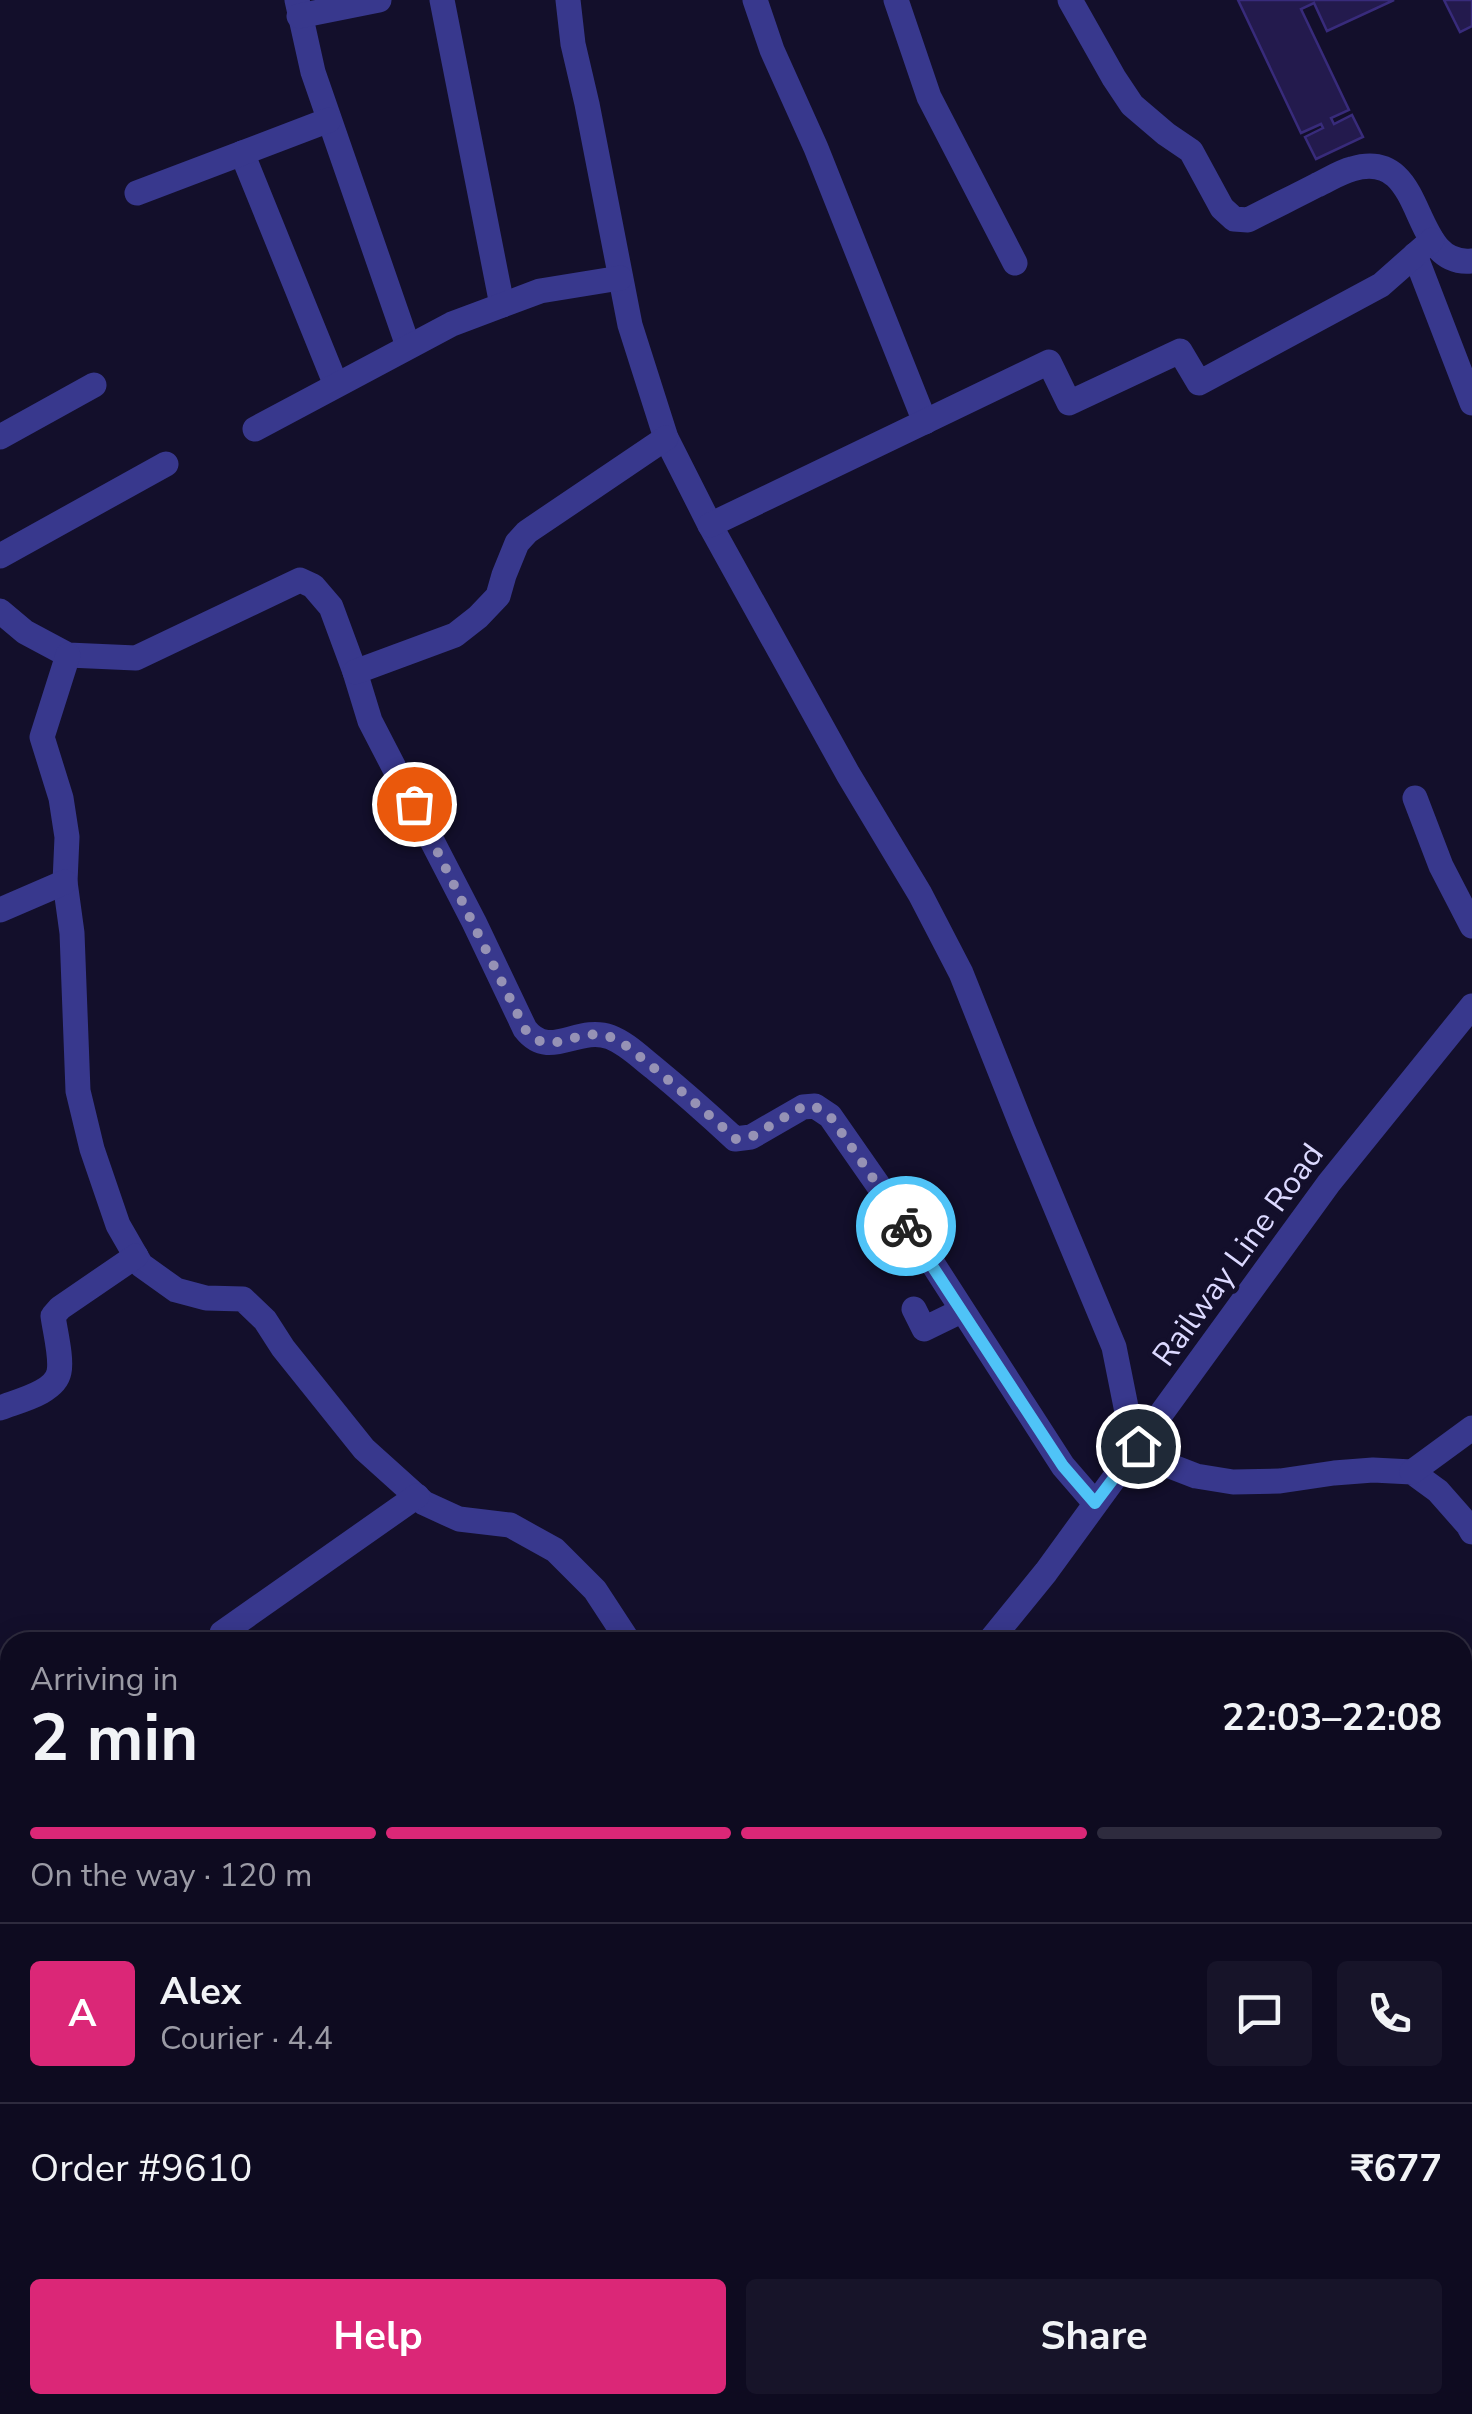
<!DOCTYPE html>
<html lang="en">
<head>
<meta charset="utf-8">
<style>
	:root { --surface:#0e0b20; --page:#171429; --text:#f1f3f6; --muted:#9b9ba5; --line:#2e2b3e; --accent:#db2777 }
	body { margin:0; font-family:"Nunito Sans",sans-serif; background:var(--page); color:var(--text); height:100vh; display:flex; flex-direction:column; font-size:38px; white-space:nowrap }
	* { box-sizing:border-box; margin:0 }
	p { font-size:32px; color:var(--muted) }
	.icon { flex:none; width:55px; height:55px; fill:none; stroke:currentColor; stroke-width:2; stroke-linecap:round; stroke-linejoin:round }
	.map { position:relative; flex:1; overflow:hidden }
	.details { position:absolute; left:0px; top:1632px; width:1472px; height:782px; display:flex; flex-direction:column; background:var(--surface); border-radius:30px 30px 0 0; box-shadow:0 5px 25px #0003,0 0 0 2px var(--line) }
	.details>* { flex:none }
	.pin { position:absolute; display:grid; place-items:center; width:85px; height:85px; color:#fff; margin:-42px; border:5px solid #fff; border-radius:50%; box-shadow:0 2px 10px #0007 }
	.courier { position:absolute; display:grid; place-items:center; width:100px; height:100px; margin:-50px; border:8px solid #4fc3f7; border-radius:50%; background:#fff; color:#222; box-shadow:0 2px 12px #0007 }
	.overview em { font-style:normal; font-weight:700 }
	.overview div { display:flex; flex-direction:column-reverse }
	.overview { display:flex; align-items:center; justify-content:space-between; height:170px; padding:0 30px }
	h1 { font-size:65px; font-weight:700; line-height:75px }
	.bar { display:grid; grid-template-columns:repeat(4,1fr); gap:15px 10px; align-content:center; height:120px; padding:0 30px }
	.bar i { height:12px; border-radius:8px; background:var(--line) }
	.bar .current { background:var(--accent) }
	.bar p { grid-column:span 4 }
	.line { display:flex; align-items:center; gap:25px; padding:0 30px; border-top:2px solid var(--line) }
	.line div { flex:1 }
	.round { display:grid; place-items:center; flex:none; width:105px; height:105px; border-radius:10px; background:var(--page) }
	.action { display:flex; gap:20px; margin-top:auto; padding:20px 30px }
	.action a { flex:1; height:115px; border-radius:10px; background:var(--accent); color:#fff; font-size:40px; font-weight:700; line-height:115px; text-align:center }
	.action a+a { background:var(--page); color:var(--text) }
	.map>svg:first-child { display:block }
	.building { fill:#231a4d; stroke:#382b7b; stroke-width:2.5 }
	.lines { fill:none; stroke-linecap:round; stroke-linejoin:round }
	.minor { stroke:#38388d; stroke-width:25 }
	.done { stroke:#9692b5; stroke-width:10; stroke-dasharray:0 18 }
	.route { stroke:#4fc3f7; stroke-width:12 }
	.labels { text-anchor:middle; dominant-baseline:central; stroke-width:9; stroke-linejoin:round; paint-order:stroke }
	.street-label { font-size:32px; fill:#dcd9ff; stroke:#130f2b }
</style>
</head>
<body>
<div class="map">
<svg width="1472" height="2414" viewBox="0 0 1472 2414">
	<rect width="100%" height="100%" fill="#130f2b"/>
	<g class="building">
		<path d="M1238 0H1394L1327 31 1314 3 1301 9 1349 110 1331 118 1334 124 1352 115 1363 137 1316 159 1305 137 1323 128 1321 124 1301 133Z"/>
		<path d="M1444 0H1472V26L1460 32Z"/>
	</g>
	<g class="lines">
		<g class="minor">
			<path d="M297 0 313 72 408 346"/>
			<path d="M442 0 502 305"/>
			<path d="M568 0 573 44 587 104 630 325 666 438 710 525 848 774 920 894 961 973 1023 1129 1114 1347 1127 1412 1138 1446 1165 1464 1196 1476 1233 1482 1280 1481 1334 1473 1373 1470 1412 1472 1438 1491 1468 1525 1472 1532"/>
			<path d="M755 0 772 50 816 148 925 422"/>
			<path d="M896 0 929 97 1015 263"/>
			<path d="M1070 0 1114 78 1132 105 1166 134 1191 151 1222 208 1234 219 1248 220C1271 208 1294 197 1317 185 1328 180 1340 172 1352 169 1429 146 1407 268 1472 261"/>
			<path d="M299 16 379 0"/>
			<path d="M242 153 336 385"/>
			<path d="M137 193 329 120"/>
			<path d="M1415 255 1472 403"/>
			<path d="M255 429 452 324 540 291 620 278"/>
			<path d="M0 437 94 385"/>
			<path d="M710 525 1049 362 1069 403 1180 351 1199 383 1381 285 1432 240"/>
			<path d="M0 556 166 464"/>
			<path d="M0 611 25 632 68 655 136 658 300 580 313 586 331 607 355 672 370 721 474 922 525 1029C550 1061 577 1025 610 1037 626 1043 640 1057 654 1068 682 1091 709 1115 735 1139L751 1137 803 1107 815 1106 830 1116 931 1261 1063 1466 1095 1503"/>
			<path d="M68 655 42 737 61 798 67 837 65 882 72 933 78 1091 92 1149 118 1225 141 1265 176 1290 206 1298 243 1299 265 1320 283 1348 364 1449 424 1503 459 1519 510 1525 555 1550 595 1590 629 1642"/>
			<path d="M355 672 455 635 478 617 498 596 504 575 517 543 527 532 666 438"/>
			<path d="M1415 798 1441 866 1472 926"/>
			<path d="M0 910 65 882"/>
			<path d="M914 1309 924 1329 961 1311"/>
			<path d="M0 1408C17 1401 55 1393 59 1372 62 1358 55 1331 53 1316L60 1308 136 1256"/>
			<path d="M1412 1472 1472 1428"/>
			<path d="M222 1633 417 1496"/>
			<path d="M989 1642 1046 1572 1329 1183 1472 1006"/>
			<path d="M0 1815 10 1811"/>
			<path d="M1462 1960 1472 1954"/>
			<path d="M0 2198 10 2194"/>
			<path d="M422 2405 427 2414"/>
			<path d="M932 2405 941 2414"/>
			<path d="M1322 2405 1337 2414"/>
			<path d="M523 2414 527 2405"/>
		</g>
	</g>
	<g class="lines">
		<path class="done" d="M414 804 525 1029C549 1061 577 1025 610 1037 624 1042 636 1054 648 1063 678 1088 707 1113 736 1139L751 1137 802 1107 814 1106 830 1116 906 1226"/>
		<path class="route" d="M906 1226 1063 1466 1095 1503 1138 1446"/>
	</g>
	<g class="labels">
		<g class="street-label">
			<text transform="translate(1238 1255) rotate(-54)">Railway Line Road</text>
		</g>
	</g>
</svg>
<div class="pin" style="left:414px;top:804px;background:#ea580c"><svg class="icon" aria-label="bag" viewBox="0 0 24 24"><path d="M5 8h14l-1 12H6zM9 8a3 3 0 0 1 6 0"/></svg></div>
<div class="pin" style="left:1138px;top:1446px;background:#1f2937"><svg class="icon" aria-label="home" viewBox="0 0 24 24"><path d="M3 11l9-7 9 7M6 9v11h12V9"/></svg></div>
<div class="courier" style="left:906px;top:1226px"><svg class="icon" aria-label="bike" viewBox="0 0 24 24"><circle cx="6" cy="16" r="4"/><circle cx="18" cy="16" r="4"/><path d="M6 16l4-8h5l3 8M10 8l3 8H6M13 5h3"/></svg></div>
<section class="details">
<div class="overview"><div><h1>2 min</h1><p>Arriving in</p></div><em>22:03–22:08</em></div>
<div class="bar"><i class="current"></i><i class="current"></i><i class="current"></i><i></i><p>On the way · 120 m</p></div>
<div class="line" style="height:180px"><b class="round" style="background:var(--accent);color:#fff">A</b><div><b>Alex</b><p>Courier · 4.4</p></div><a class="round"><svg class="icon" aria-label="chat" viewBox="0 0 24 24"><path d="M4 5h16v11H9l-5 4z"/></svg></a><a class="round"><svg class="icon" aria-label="phone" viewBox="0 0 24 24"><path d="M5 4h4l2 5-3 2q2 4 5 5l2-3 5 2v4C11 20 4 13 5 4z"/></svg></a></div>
<div class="line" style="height:130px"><div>Order #9610</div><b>₹677</b></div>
<div class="action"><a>Help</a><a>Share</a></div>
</section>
</div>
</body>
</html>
